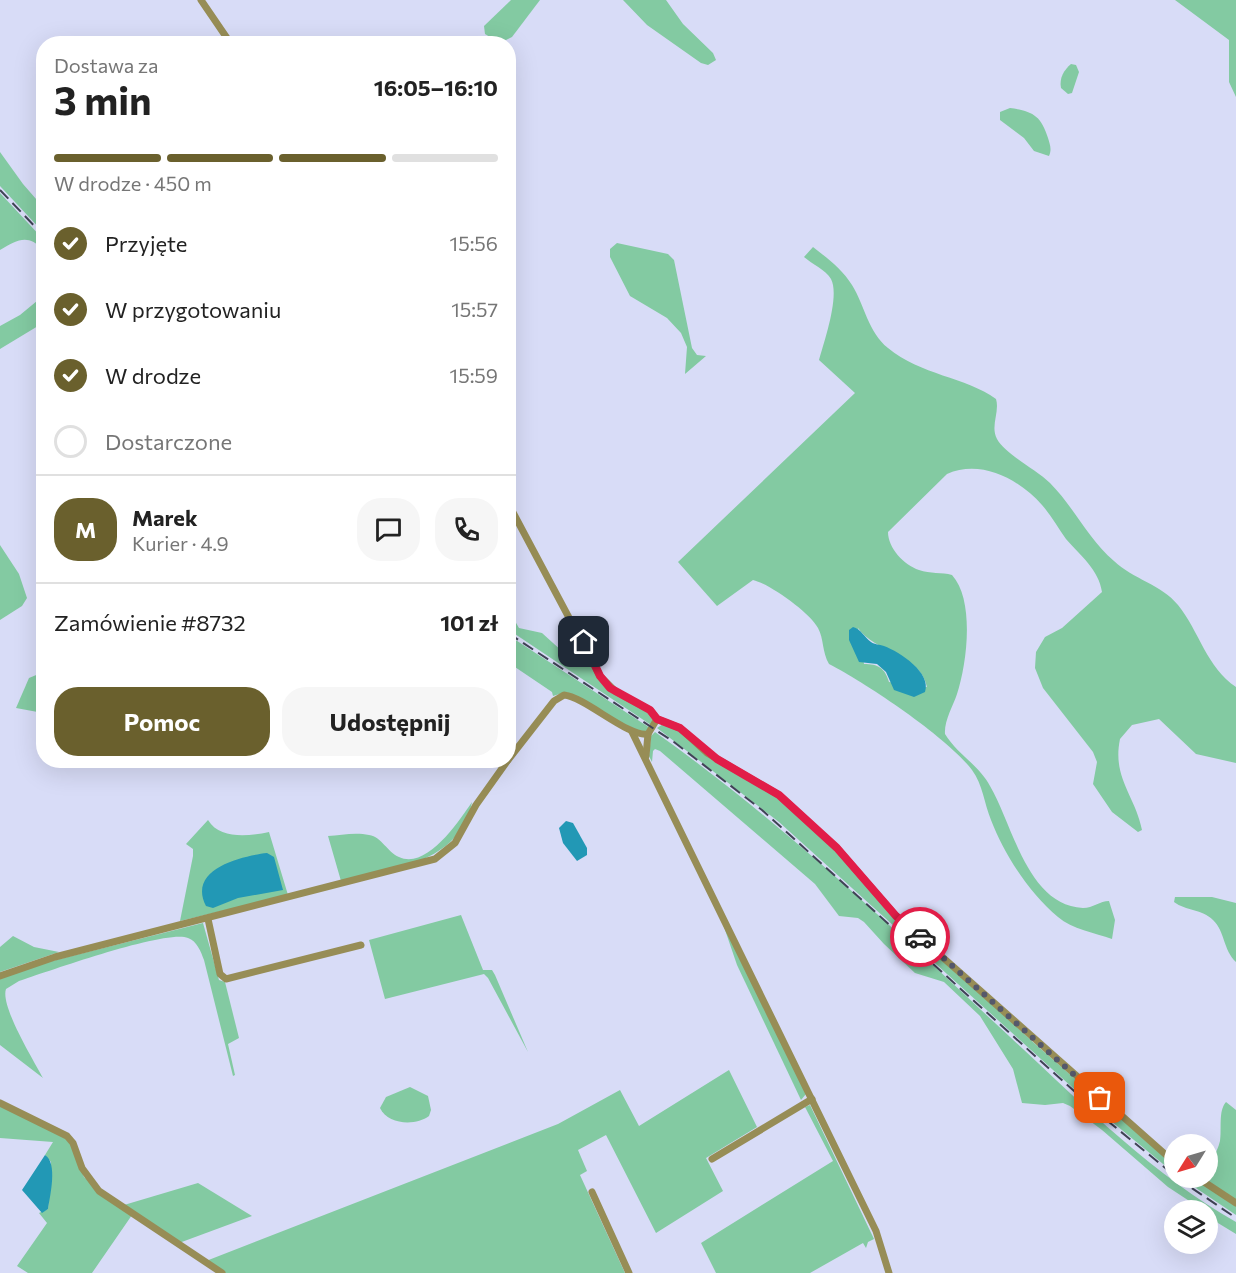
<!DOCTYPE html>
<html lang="pl">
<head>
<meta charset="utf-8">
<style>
	:root { --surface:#fff; --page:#f6f6f6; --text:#222; --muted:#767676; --line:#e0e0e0; --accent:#6a602d }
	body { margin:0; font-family:Commissioner,sans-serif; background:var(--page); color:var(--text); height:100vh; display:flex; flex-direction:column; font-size:22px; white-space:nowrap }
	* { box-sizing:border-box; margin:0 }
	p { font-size:20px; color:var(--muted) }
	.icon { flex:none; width:33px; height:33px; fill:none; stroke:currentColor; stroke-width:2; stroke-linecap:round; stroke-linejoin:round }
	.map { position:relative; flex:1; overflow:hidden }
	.drawer { position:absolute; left:36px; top:36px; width:480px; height:732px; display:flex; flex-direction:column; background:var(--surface); border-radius:24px; box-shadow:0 6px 24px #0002 }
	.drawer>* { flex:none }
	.needle { width:39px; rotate:233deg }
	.buttons { position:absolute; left:1164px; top:1134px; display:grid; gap:12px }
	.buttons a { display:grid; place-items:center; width:54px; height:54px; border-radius:50%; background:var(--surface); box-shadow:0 6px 24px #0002; font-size:30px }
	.pin { position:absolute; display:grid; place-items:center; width:51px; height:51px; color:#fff; margin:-26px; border-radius:12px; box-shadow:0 3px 9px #0006 }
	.courier { position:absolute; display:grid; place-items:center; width:60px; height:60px; margin:-30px; border:4px solid #e11d48; border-radius:50%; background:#fff; color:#222; box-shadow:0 2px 8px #0007 }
	.summary em { font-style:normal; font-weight:700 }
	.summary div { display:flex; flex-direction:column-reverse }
	.summary { display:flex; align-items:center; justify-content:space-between; height:102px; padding:0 18px }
	h1 { font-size:39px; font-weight:700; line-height:45px }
	.bar { display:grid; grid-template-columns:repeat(4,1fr); gap:9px 6px; align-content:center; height:72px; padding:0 18px }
	.bar i { height:8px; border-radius:4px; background:var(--line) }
	.bar .on { background:var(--accent) }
	.bar p { grid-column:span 4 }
	.line { display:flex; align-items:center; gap:15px; padding:0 18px; border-top:2px solid var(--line) }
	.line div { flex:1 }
	.round { display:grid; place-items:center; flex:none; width:63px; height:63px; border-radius:24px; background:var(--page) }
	ol { padding:0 18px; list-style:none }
	li { display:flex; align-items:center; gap:18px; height:66px }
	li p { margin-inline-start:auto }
	li .icon { padding:6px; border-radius:50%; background:var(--accent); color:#fff; stroke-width:4 }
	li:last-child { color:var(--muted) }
	li i { width:33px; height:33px; border:3px solid var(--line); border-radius:50% }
	.action { display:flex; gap:12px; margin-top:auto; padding:12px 18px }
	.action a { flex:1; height:69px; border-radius:24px; background:var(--accent); color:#fff; font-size:24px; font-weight:700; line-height:69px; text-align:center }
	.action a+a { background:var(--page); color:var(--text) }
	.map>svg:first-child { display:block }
	.green { fill:#83caa2; fill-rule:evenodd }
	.water { fill:#2298b5 }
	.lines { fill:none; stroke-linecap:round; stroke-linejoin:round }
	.street { stroke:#978d56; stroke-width:7 }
	.rail { stroke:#404355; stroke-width:2; stroke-dasharray:12 6; stroke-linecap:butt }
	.done { stroke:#55586b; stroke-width:6; stroke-dasharray:0 10.8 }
	.route { stroke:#e11d48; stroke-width:8 }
</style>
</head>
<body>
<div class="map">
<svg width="1236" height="1273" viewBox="0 0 1236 1273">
	<rect width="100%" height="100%" fill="#d8dcf7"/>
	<g class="green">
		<path d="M511 0H540L512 37 500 43 485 34 484 26Z"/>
		<path d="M623 0H666L683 24 713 53 716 60 708 65 701 63 647 25Z"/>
		<path d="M1175 0H1236V97L1229 82V40Z"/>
		<path d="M1071 64 1076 65 1079 72 1072 93 1068 94 1061 88C1059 78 1064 70 1071 64Z"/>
		<path d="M1010 108C1032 111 1041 115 1048 138 1050 145 1052 149 1049 156L1034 151 1024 138 1000 120V112Z"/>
		<path d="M0 152 23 184 43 207V232L0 186Z"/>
		<path d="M0 193 43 239V250C28 233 17 240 0 250Z"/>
		<path d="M617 243 668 254 674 260 692 348 697 355 706 356 685 374 687 347 681 333 667 318 630 296 610 257V249Z"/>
		<path d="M813 247C827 258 842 269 852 285 865 306 868 332 888 348 920 375 966 377 996 399 1000 412 990 426 997 439 1006 455 1036 469 1050 483 1074 507 1088 539 1114 561 1133 579 1162 585 1178 605 1199 631 1207 668 1236 687V763L1196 754 1159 719 1132 725 1120 739C1112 778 1135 795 1142 830L1138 832 1112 812 1093 784 1097 762 1093 752 1043 688 1035 668 1036 652 1045 637 1062 628 1102 592C1099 570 1080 555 1066 539 1058 528 1051 515 1042 505 1019 479 981 459 947 474L888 532C888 548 904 565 919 570 930 574 942 572 952 575 975 600 967 664 957 694 953 706 944 721 945 734 957 754 979 765 990 786 1013 825 1027 905 1083 908 1093 908 1100 901 1109 901L1115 920 1112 939C1095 933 1072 929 1058 917 1029 893 1004 854 991 820 984 803 983 785 972 770 947 737 866 683 829 664 822 652 824 639 818 628 810 613 770 584 753 580L717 606 678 562 855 393 819 360C824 342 840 296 831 279 826 270 812 264 804 257ZM858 628C875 653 920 653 927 687L889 682C885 668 878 664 864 664Z"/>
		<path d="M43 296V323L0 349V326L20 315Z"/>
		<path d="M0 545 19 574 27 598 22 606 0 620Z"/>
		<path d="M508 609 519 628 542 633 574 662 585 653C592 666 598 681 608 690 621 702 644 704 653 719L651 725 509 630Z"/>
		<path d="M508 635 650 728 644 732C622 728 590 700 566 692L553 696 552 692 509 663Z"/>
		<path d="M41 673 43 675V713L16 708 29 678Z"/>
		<path d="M663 724 672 726 767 789 833 847 866 886 1034 1043 1174 1165V1173L1094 1107 779 822 657 728Z"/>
		<path d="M655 732C782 822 895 930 1009 1036 1078 1100 1154 1176 1236 1222V1234L1213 1220 1208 1210H1203L1168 1187 1102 1130 1070 1106 1063 1103 1045 1105 1022 1103 1013 1069 980 1016 944 982 915 973 884 944 864 922 858 918 839 916 815 884 660 751 655 749 653 751 652 762 649 756 651 736Z"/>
		<path d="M472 802C460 864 391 869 341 881L328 836C341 835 356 832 369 835 382 837 387 852 399 857 427 870 459 821 472 802Z"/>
		<path d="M208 820C220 840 250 836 269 832L288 895 180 921 193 856V849L186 844Z"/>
		<path d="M1175 897H1212L1236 903V962C1223 950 1225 931 1213 920 1202 909 1186 911 1174 902Z"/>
		<path d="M461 915 483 970H492L495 975 528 1052 488 978 484 974 385 999 369 940Z"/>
		<path d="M722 921 806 1094 801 1100 737 965Z"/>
		<path d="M203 923 219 980 225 982 239 1038 228 1044 235 1075 233 1076 204 960C201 952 197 941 188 938 166 929 47 972 19 981L6 989C0 1006 34 1061 43 1078L0 1045V978L28 967Z"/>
		<path d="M13 936 34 947 59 952 0 972V947Z"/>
		<path d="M729 1070 757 1127 706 1158 723 1191 656 1233 606 1135 578 1150 587 1171 580 1175 625 1273H225L206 1261 558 1124 620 1090 639 1126Z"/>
		<path d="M410 1087 428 1096 431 1110 429 1116C416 1126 388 1125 380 1108L386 1097Z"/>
		<path d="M1226 1102 1236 1110V1200L1202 1178H1208C1208 1164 1217 1154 1220 1141 1222 1129 1218 1111 1226 1102Z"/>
		<path d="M0 1104 64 1137 72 1146 84 1177 132 1215 92 1273H28L17 1266 47 1223 39 1213 48 1209 51 1168V1162L45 1155 53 1142 0 1138Z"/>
		<path d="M810 1105 874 1239 868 1242 866 1248 863 1243 810 1273H716L701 1243 833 1161 805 1107Z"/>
		<path d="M1181 1178H1194L1236 1205V1215Z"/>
		<path d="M198 1183 252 1216 179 1243 124 1205Z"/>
	</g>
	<g class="water">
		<path d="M853 627C861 629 864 637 871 642 875 645 879 644 884 646 900 652 932 673 925 692L914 697 894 690 886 672 877 664 859 662 849 640V630Z"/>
		<path d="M566 821 573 823 587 848V855L577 861 563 843 559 828Z"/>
		<path d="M267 853 274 857 283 890 238 898 213 908 206 906C187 869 241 856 267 853Z"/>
		<path d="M45 1155C58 1163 50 1196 48 1209L42 1213 22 1190Z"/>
	</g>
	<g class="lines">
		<g class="street">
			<path d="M201 0 231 44"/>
			<path d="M508 503 600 676 616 692 650 710 657 719 680 728 707 753 779 795 837 848 896 916 1174 1162"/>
			<path d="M632 732 876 1231 889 1273"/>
			<path d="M646 756 648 734 657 719"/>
			<path d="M508 760 554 701 564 695C585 697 629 738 648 734"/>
			<path d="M208 919 220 974 226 979 361 945"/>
			<path d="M0 976 55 957 435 859 455 843 476 805 508 760"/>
			<path d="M0 1103 67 1136 73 1143 82 1168 99 1191 222 1273"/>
			<path d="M712 1159 812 1099"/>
			<path d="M1198 1178 1236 1203"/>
			<path d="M592 1192 629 1273"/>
		</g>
		<g class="rail">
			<path d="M0 190 44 236"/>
			<path d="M508 633 674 742 762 810 1104 1118 1174 1175"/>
			<path d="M1177 1178 1236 1218"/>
		</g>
	</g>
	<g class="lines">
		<path class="done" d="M920 937 1100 1098"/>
		<path class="route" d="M584 642 600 676 610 688 650 710 657 719 680 728 717 759 779 795 837 848 896 916 920 937"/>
	</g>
</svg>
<div class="buttons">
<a><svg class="needle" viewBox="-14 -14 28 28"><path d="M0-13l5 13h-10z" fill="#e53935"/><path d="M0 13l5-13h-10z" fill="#767676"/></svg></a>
<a><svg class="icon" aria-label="layers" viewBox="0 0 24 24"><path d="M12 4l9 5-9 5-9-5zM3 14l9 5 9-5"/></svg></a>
</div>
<div class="pin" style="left:1100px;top:1098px;background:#ea580c"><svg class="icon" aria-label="bag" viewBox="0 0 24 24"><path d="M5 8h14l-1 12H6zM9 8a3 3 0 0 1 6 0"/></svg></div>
<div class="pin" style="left:584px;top:642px;background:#1f2937"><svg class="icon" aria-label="home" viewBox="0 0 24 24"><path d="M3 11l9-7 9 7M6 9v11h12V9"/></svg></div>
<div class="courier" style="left:920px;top:937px"><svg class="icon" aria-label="car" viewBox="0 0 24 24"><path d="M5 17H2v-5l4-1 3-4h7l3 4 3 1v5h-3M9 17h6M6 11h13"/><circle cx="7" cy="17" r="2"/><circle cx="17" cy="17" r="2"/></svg></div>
<section class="drawer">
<div class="summary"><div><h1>3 min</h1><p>Dostawa za</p></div><em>16:05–16:10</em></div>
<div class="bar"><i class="on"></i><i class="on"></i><i class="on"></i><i></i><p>W drodze · 450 m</p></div>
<ol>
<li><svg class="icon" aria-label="check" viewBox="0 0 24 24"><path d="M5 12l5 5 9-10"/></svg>Przyjęte<p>15:56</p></li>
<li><svg class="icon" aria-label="check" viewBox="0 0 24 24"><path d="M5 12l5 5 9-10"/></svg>W przygotowaniu<p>15:57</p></li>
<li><svg class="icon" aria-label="check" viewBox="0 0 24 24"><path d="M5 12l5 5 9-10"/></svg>W drodze<p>15:59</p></li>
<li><i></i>Dostarczone</li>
</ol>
<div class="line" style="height:108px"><b class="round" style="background:var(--accent);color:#fff">M</b><div><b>Marek</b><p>Kurier · 4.9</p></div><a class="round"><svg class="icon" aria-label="chat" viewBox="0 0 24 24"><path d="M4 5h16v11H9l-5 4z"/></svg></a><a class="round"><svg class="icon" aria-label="phone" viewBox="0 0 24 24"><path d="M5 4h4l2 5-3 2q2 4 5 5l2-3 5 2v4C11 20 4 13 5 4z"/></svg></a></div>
<div class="line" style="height:78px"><div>Zamówienie #8732</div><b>101 zł</b></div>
<div class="action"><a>Pomoc</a><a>Udostępnij</a></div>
</section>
</div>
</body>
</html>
